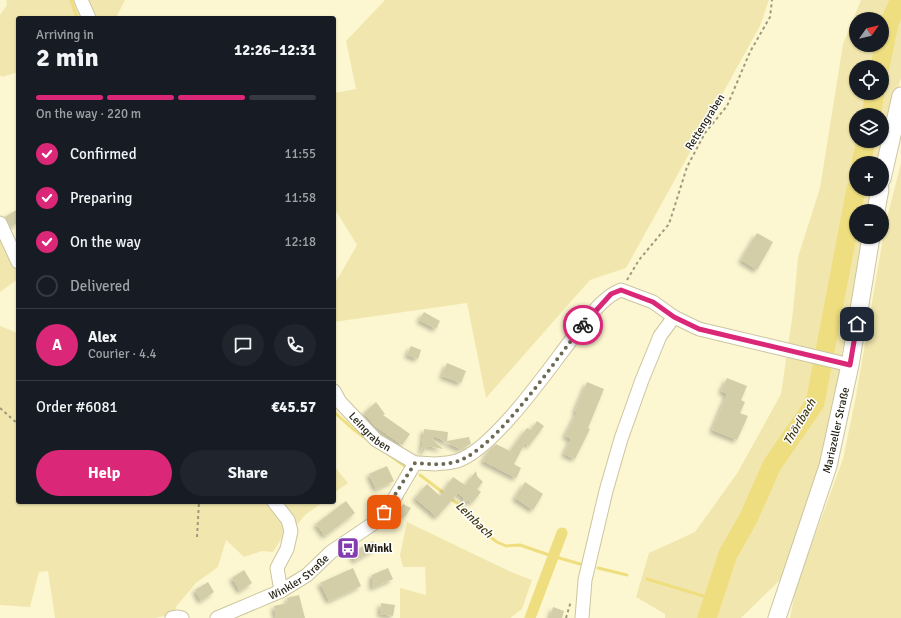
<!DOCTYPE html>
<html lang="en">
<head>
<meta charset="utf-8">
<style>
	:root { --surface:#171b24; --page:#20242c; --text:#f1f3f6; --muted:#9ea1a6; --line:#363941; --accent:#db2777 }
	body { margin:0; font-family:Signika,sans-serif; background:var(--page); color:var(--text); height:100vh; display:flex; flex-direction:column; font-size:15px; white-space:nowrap }
	* { box-sizing:border-box; margin:0 }
	p { font-size:13px; color:var(--muted) }
	.icon { flex:none; width:22px; height:22px; fill:none; stroke:currentColor; stroke-width:2; stroke-linecap:round; stroke-linejoin:round }
	.map { position:relative; flex:1; overflow:hidden }
	.panel { position:absolute; left:16px; top:16px; width:320px; height:488px; display:flex; flex-direction:column; background:var(--surface); border-radius:4px; box-shadow:0 1px 3px #0004 }
	.panel>* { flex:none }
	.needle { width:26px; rotate:56deg }
	.fabs { position:absolute; left:849px; top:12px; display:grid; gap:8px }
	.fabs a { display:grid; place-items:center; width:40px; height:40px; border-radius:50%; background:var(--surface); box-shadow:0 1px 3px #0004; font-size:20px }
	.pin { position:absolute; display:grid; place-items:center; width:34px; height:34px; color:#fff; margin:-17px; border-radius:8px; box-shadow:0 2px 6px #0006 }
	.courier { position:absolute; display:grid; place-items:center; width:40px; height:40px; margin:-20px; border:3px solid #db2777; border-radius:50%; background:#fff; color:#222; box-shadow:0 1px 5px #0007 }
	.headline em { font-style:normal; font-weight:800 }
	.headline div { display:flex; flex-direction:column-reverse }
	.headline { display:flex; align-items:center; justify-content:space-between; height:68px; padding:0 20px }
	h1 { font-size:26px; font-weight:800; line-height:30px }
	.bar { display:grid; grid-template-columns:repeat(4,1fr); gap:6px 4px; align-content:center; height:48px; padding:0 20px }
	.bar i { height:5px; border-radius:3px; background:var(--line) }
	.bar .selected { background:var(--accent) }
	.bar p { grid-column:span 4 }
	.line { display:flex; align-items:center; gap:10px; padding:0 20px; border-top:1px solid var(--line) }
	.line div { flex:1 }
	.round { display:grid; place-items:center; flex:none; width:42px; height:42px; border-radius:21px; background:var(--page) }
	ol { padding:0 20px; list-style:none }
	li { display:flex; align-items:center; gap:12px; height:44px }
	li p { margin-inline-start:auto }
	li .icon { padding:4px; border-radius:50%; background:var(--accent); color:#fff; stroke-width:4 }
	li:last-child { color:var(--muted) }
	li i { width:22px; height:22px; border:2px solid var(--line); border-radius:50% }
	.primary-button { display:flex; gap:8px; margin-top:auto; padding:8px 20px }
	.primary-button a { flex:1; height:46px; border-radius:24px; background:var(--accent); color:#fff; font-size:16px; font-weight:800; line-height:46px; text-align:center }
	.primary-button a+a { background:var(--page); color:var(--text) }
	.map>svg:first-child { display:block }
	.green { fill:#f1e7ae }
	.lines { fill:none; stroke-linecap:round; stroke-linejoin:round }
	.stream { stroke:#eede7f; stroke-width:3 }
	.canal { stroke:#eede7f; stroke-width:11 }
	.river { stroke:#eede7f; stroke-width:19 }
	.building { fill:#d3cda8; filter:url(#shadow) }
	.minor-casing { stroke:#cbc5a0; stroke-width:15 }
	.major-casing { stroke:#cbc5a0; stroke-width:19 }
	.path { stroke:#9e9a7e; stroke-width:2; stroke-dasharray:3 3; stroke-linecap:butt }
	.minor { stroke:#fff; stroke-width:13 }
	.major { stroke:#fff; stroke-width:17 }
	.done { stroke:#6d6a54; stroke-width:4; stroke-dasharray:0 7.2 }
	.route { stroke:#db2777; stroke-width:5 }
	.labels { text-anchor:middle; dominant-baseline:central; stroke-width:3; stroke-linejoin:round; paint-order:stroke }
	.street-label { font-size:11px; fill:#201e10; stroke:#fff }
	.poi-label { font-size:11px; font-weight:bold; fill:#201e10; stroke:#fff; text-anchor:start }
	.water-label { font-size:12px; font-style:italic; fill:#403910; stroke:#fff }
</style>
</head>
<body>
<div class="map">
<svg width="901" height="618" viewBox="0 0 901 618">
	<defs>
		<filter id="shadow"><feDropShadow dx="-3" dy="3" stdDeviation="2" flood-color="#0004"/></filter>
	</defs>
	<rect width="100%" height="100%" fill="#fdf7d1"/>
	<g class="green">
		<path d="M6 0H74L81 18H18V72L2 77 0 75V15L7 5Z"/>
		<path d="M87 0H125L116 18H92Z"/>
		<path d="M385 0H769L760 26 626 268 590 280 486 398 467 303 334 322V285L357 245 334 208V93L356 89 346 41Z"/>
		<path d="M861 0H893L882 32V19H856V45H878L873 67H856V93H868L863 115H856V141H858L808 403 763 464 722 553 699 618H665V614L636 597 649 553 695 532 738 472 781 394 793 312 798 257 820 188 843 44Z"/>
		<path d="M901 12V78L883 137 878 163H867L872 141H882V115H877L891 46Z"/>
		<path d="M901 163V618H790L796 587 843 459 856 396 885 226Z"/>
		<path d="M862 189H874L870 211H858Z"/>
		<path d="M856 220V237H865L842 352 827 452 791 554 780 580 741 618H715L726 582 764 492 818 403Z"/>
		<path d="M0 233C4 243 18 271 18 279L0 292Z"/>
		<path d="M0 326 18 333V502H270L287 530 273 552 262 551 244 557 226 540 218 567 196 583 175 608 179 613 155 618H55L48 571 39 572 30 607 0 605Z"/>
		<path d="M334 466 348 483 334 493Z"/>
		<path d="M280 502H323L305 515 296 526Z"/>
		<path d="M407 522 511 572 532 580 522 609 510 618H400V588L426 595 425 567H403L400 555Z"/>
	</g>
	<g class="lines">
		<g class="stream">
			<path d="M71 0 77 18"/>
			<path d="M334 412 353 429 368 440"/>
			<path d="M391 456 406 467"/>
			<path d="M420 475 445 494"/>
			<path d="M450 498 461 506 481 530 497 542 506 546 520 545 549 555 580 564"/>
			<path d="M598 568 627 575"/>
			<path d="M647 579 713 599"/>
		</g>
		<path class="canal" d="M530 618 562 533"/>
		<g class="river">
			<path d="M880 67 889 23 900 0"/>
			<path d="M871 115 875 93"/>
			<path d="M861 163 866 141"/>
			<path d="M707 618 728 554 748 519 772 465 815 403 856 189"/>
		</g>
	</g>
	<g class="building">
		<path d="M18 209V223L11 227 5 217Z"/>
		<path d="M757 233 773 242 757 270 741 260Z"/>
		<path d="M424 312 440 321 436 329 419 320Z"/>
		<path d="M411 346 421 350 418 359 407 355Z"/>
		<path d="M447 363 466 371 461 383 442 376Z"/>
		<path d="M727 378 747 386 741 400 745 402 740 413 748 416 737 440 712 430 727 394 721 391Z"/>
		<path d="M587 382 604 389 588 428 590 429 575 459 564 454 571 439 565 436 577 412 575 411Z"/>
		<path d="M376 402 385 414 383 415 410 434 402 445 375 426 364 413Z"/>
		<path d="M537 421 544 426 529 446 525 443 514 464 521 468 516 478 483 461 489 450 496 444 510 451 527 428 531 430Z"/>
		<path d="M424 429 448 432 447 441 469 437 471 444 460 449 434 436 432 439 443 449 427 446 421 455Z"/>
		<path d="M387 466 394 481 376 489 369 474Z"/>
		<path d="M476 471 477 476 483 482 477 489 481 492 472 503 468 500 466 502 463 500 464 498 458 493 437 517 415 498 427 484 440 496 453 477 465 485Z"/>
		<path d="M525 482 543 494 533 510 515 498Z"/>
		<path d="M346 501 355 513 325 536 316 524Z"/>
		<path d="M403 504 411 508 405 517 398 512Z"/>
		<path d="M373 541 377 548 355 561 351 553Z"/>
		<path d="M353 568 361 586 329 601 320 583Z"/>
		<path d="M388 568 393 579 372 588V575Z"/>
		<path d="M244 570 252 583 240 591 232 578Z"/>
		<path d="M208 582 214 592 201 601 195 590Z"/>
		<path d="M299 595 305 618H276L274 606 288 603 287 598Z"/>
		<path d="M381 603 395 605 393 616 380 614Z"/>
		<path d="M553 607 564 611 562 618H550Z"/>
	</g>
	<g class="lines">
		<g class="minor-casing">
			<g id="minor">
				<path d="M81 0 89 18"/>
				<path d="M0 223 18 262"/>
				<path id="s1" d="M334 391 340 402 376 440 415 463"/>
				<path d="M274 502 288 520 291 531 287 549 277 568 281 591"/>
				<path d="M172 618 178 617 182 618"/>
				<path id="s2" d="M217 618 281 591 307 575 331 552 377 521 391 504 415 463C430 464 443 465 457 461 495 449 552 364 578 331 591 315 603 297 621 290L653 302 674 317 699 329 850 365"/>
				<path d="M582 618 585 580 606 491 621 439 642 380 660 336 674 317"/>
			</g>
		</g>
		<g class="major-casing">
			<g id="major">
				<path d="M882 179 901 96"/>
				<path d="M876 211 880 189"/>
				<path id="s3" d="M777 618 828 466 850 365 871 237"/>
			</g>
		</g>
		<g class="path">
			<path d="M627 280 639 260 669 224 687 167 705 133 727 106 750 52 770 17 772 0"/>
			<path d="M0 408 18 424"/>
			<path d="M197 537 199 502"/>
			<path d="M566 618 571 601"/>
		</g>
		<use href="#minor" class="minor"/>
		<use href="#major" class="major"/>
	</g>
	<g class="lines">
		<path class="done" d="M384 512 415 463C430 464 444 466 458 461 497 448 556 359 583 325"/>
		<path class="route" d="M583 325 611 294 621 290 653 302 674 317 699 329 850 365 857 324"/>
	</g>
	<defs>
		<g id="bus-square" transform="scale(1.15)"><rect x="-9" y="-9" width="18" height="18" rx="4" fill="#843db0" stroke="#fff"/><path d="M-5-6H5V4H4V6H2V4H-2V6H-4V4H-5ZM-3.5-4V0h7V-4ZM-3.5 1.2v1.5H-2V1.2ZM2 1.2v1.5H3.5V1.2Z" fill="#fff"/></g>
	</defs>
	<g fill-rule="evenodd">
		<use href="#bus-square" x="348" y="548"/>
	</g>
	<g class="labels">
		<g class="street-label">
			<text transform="translate(705 122) rotate(-58)">Rettengraben</text>
			<text stroke="none"><textPath href="#s3" startOffset="197">Mariazeller Straße</textPath></text>
			<text stroke="none"><textPath href="#s1" startOffset="55">Leingraben</textPath></text>
			<text stroke="none"><textPath href="#s2" startOffset="92">Winkler Straße</textPath></text>
		</g>
		<g class="poi-label">
			<text x="364" y="548">Winkl</text>
		</g>
		<g class="water-label">
			<text transform="translate(800 422) rotate(-59)">Thörlbach</text>
			<text transform="translate(474 520) rotate(44)">Leinbach</text>
		</g>
	</g>
</svg>
<div class="fabs">
<a><svg class="needle" viewBox="-14 -14 28 28"><path d="M0-13l5 13h-10z" fill="#e53935"/><path d="M0 13l5-13h-10z" fill="#9ea1a6"/></svg></a>
<a><svg class="icon" aria-label="locate" viewBox="0 0 24 24"><circle cx="12" cy="12" r="6"/><path d="M12 2v4M12 18v4M2 12h4M18 12h4"/></svg></a>
<a><svg class="icon" aria-label="layers" viewBox="0 0 24 24"><path d="M12 4l9 5-9 5-9-5zM3 14l9 5 9-5"/></svg></a>
<a>+</a>
<a>−</a>
</div>
<div class="pin" style="left:384px;top:512px;background:#ea580c"><svg class="icon" aria-label="bag" viewBox="0 0 24 24"><path d="M5 8h14l-1 12H6zM9 8a3 3 0 0 1 6 0"/></svg></div>
<div class="pin" style="left:857px;top:324px;background:#1f2937"><svg class="icon" aria-label="home" viewBox="0 0 24 24"><path d="M3 11l9-7 9 7M6 9v11h12V9"/></svg></div>
<div class="courier" style="left:583px;top:325px"><svg class="icon" aria-label="bike" viewBox="0 0 24 24"><circle cx="6" cy="16" r="4"/><circle cx="18" cy="16" r="4"/><path d="M6 16l4-8h5l3 8M10 8l3 8H6M13 5h3"/></svg></div>
<section class="panel">
<div class="headline"><div><h1>2 min</h1><p>Arriving in</p></div><em>12:26–12:31</em></div>
<div class="bar"><i class="selected"></i><i class="selected"></i><i class="selected"></i><i></i><p>On the way · 220 m</p></div>
<ol>
<li><svg class="icon" aria-label="check" viewBox="0 0 24 24"><path d="M5 12l5 5 9-10"/></svg>Confirmed<p>11:55</p></li>
<li><svg class="icon" aria-label="check" viewBox="0 0 24 24"><path d="M5 12l5 5 9-10"/></svg>Preparing<p>11:58</p></li>
<li><svg class="icon" aria-label="check" viewBox="0 0 24 24"><path d="M5 12l5 5 9-10"/></svg>On the way<p>12:18</p></li>
<li><i></i>Delivered</li>
</ol>
<div class="line" style="height:72px"><b class="round" style="background:var(--accent);color:#fff">A</b><div><b>Alex</b><p>Courier · 4.4</p></div><a class="round"><svg class="icon" aria-label="chat" viewBox="0 0 24 24"><path d="M4 5h16v11H9l-5 4z"/></svg></a><a class="round"><svg class="icon" aria-label="phone" viewBox="0 0 24 24"><path d="M5 4h4l2 5-3 2q2 4 5 5l2-3 5 2v4C11 20 4 13 5 4z"/></svg></a></div>
<div class="line" style="height:52px"><div>Order #6081</div><b>€45.57</b></div>
<div class="primary-button"><a>Help</a><a>Share</a></div>
</section>
</div>
</body>
</html>
